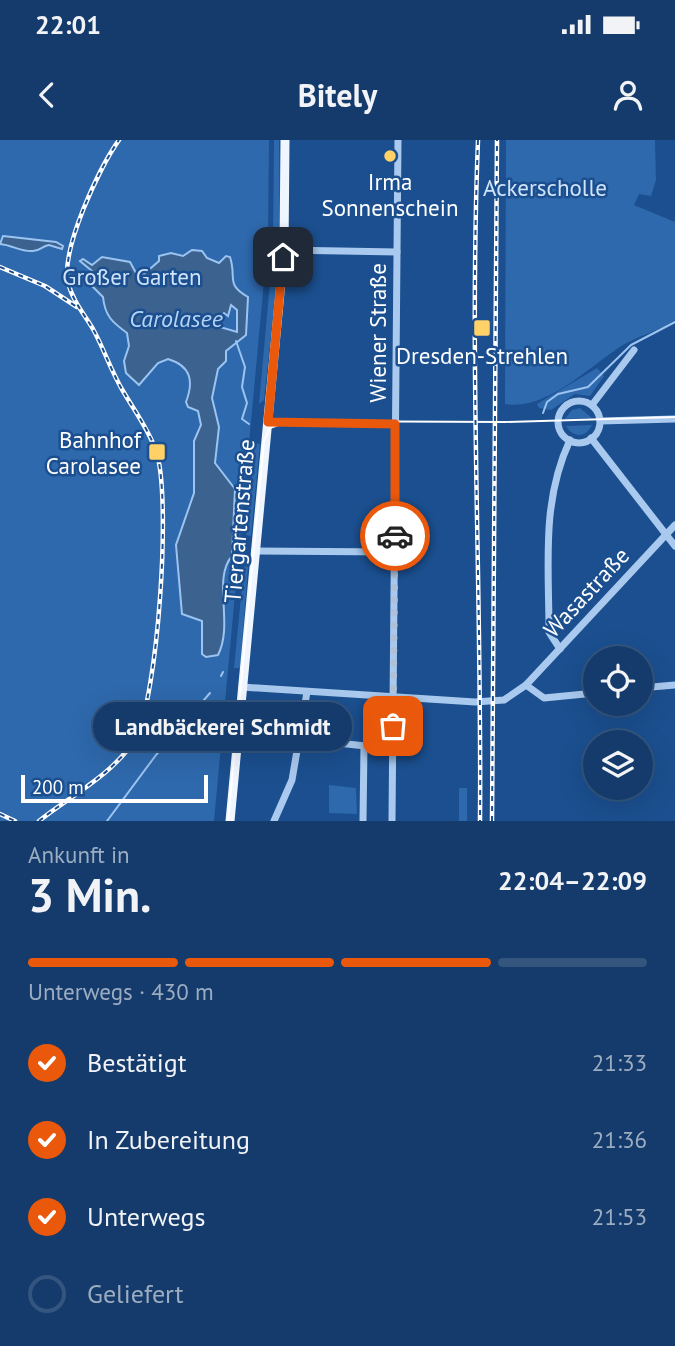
<!DOCTYPE html>
<html lang="de">
<head>
<meta charset="utf-8">
<style>
	:root { --surface:#143b6b; --page:#214673; --text:#f1f3f6; --muted:#9dadc1; --line:#33557e; --accent:#ea580c }
	body { margin:0; font-family:"PT Sans",sans-serif; background:var(--page); color:var(--text); height:100vh; display:flex; flex-direction:column; font-size:26px; white-space:nowrap }
	* { box-sizing:border-box; margin:0 }
	p { font-size:23px; color:var(--muted) }
	.icon { flex:none; width:38px; height:38px; fill:none; stroke:currentColor; stroke-width:2; stroke-linecap:round; stroke-linejoin:round }
	.map { position:relative; height:681px; overflow:hidden }
	.panel { display:flex; flex-direction:column; background:var(--surface); flex:1 }
	.panel>* { flex:none }
	.buttons { position:absolute; left:583px; top:506px; display:grid; gap:14px }
	.buttons a { display:grid; place-items:center; width:70px; height:70px; border-radius:50%; background:var(--surface); box-shadow:0 7px 28px #0002,0 0 0 2px var(--line); font-size:35px }
	.scale { position:absolute; left:21px; bottom:18px; width:187px; box-sizing:border-box; padding-left:7px; border:4px solid #fff; border-top:0; font-size:19px; line-height:24px; white-space:nowrap; color:#fff; -webkit-text-stroke:5px #1b4f8f; paint-order:stroke }
	.pin { position:absolute; display:grid; place-items:center; width:60px; height:60px; color:#fff; margin:-30px; border-radius:14px; box-shadow:0 4px 10px #0006 }
	.courier { position:absolute; display:grid; place-items:center; width:70px; height:70px; margin:-35px; border:5px solid #ea580c; border-radius:50%; background:#fff; color:#222; box-shadow:0 2px 9px #0007 }
	.bubble { position:absolute; height:49px; border-radius:24px; background:var(--surface); box-shadow:0 7px 28px #0002,0 0 0 2px var(--line); font-size:23px; font-weight:800; line-height:49px; text-align:center }
	.summary em { font-style:normal; font-weight:800 }
	.summary div { display:flex; flex-direction:column-reverse }
	.summary { display:flex; align-items:center; justify-content:space-between; height:119px; padding:0 28px }
	h1 { font-size:46px; font-weight:800; line-height:52px }
	.bar { display:grid; grid-template-columns:repeat(4,1fr); gap:10px 7px; align-content:center; height:84px; padding:0 28px }
	.bar i { height:9px; border-radius:5px; background:var(--line) }
	.bar .active { background:var(--accent) }
	.bar p { grid-column:span 4 }
	ol { padding:0 28px; list-style:none }
	li { display:flex; align-items:center; gap:21px; height:77px }
	li p { margin-inline-start:auto }
	li .icon { padding:7px; border-radius:50%; background:var(--accent); color:#fff; stroke-width:4 }
	li:last-child { color:var(--muted) }
	li i { width:38px; height:38px; border:4px solid var(--line); border-radius:50% }
	.status { display:flex; justify-content:space-between; align-items:center; height:49px; padding:0 35px; background:var(--surface); direction:ltr }
	.status svg { height:19px; fill:currentColor }
	header { display:flex; justify-content:space-between; align-items:center; height:91px; padding:0 28px; background:var(--surface); font-size:32px; font-weight:800 }
	.map>svg:first-child { display:block }
	.green { fill:#2e69ad }
	.water { fill:#3c6290; stroke:#9cc4f0; stroke-width:2; fill-rule:evenodd }
	.lines { fill:none; stroke-linecap:round; stroke-linejoin:round }
	.stream { stroke:#9cc4f0; stroke-width:2 }
	.minor { stroke:#a9c9ee; stroke-width:7 }
	.major { stroke:#f0f6ff; stroke-width:9 }
	.tram { stroke:#fff; stroke-width:2 }
	.rail-casing { stroke:#fff; stroke-width:4.5 }
	.rail { stroke:#1b4f8f; stroke-width:2; stroke-dasharray:5; stroke-linecap:butt }
	.done { stroke:#afc1d8; stroke-width:7; stroke-dasharray:0 12.6 }
	.route { stroke:#ea580c; stroke-width:9 }
	.poi-dot { fill:#ffd166; stroke:#1b4f8f; stroke-width:2.5 }
	.labels { text-anchor:middle; dominant-baseline:central; stroke-width:5; stroke-linejoin:round; paint-order:stroke }
	.poi-label { font-size:23px; fill:#fff; stroke:#1b4f8f }
	.park-label { font-size:23px; fill:#cfe3fa; stroke:#1b4f8f }
	.street-label { font-size:23px; fill:#fff; stroke:#1b4f8f }
	.water-label { font-size:24px; font-style:italic; fill:#b5d3f5; stroke:#1b4f8f }
</style>
</head>
<body>
<div class="status"><b>22:01</b><svg viewBox="0 0 49 12"><path d="M0 12V9h3v3zM5 12V6h3v6zM10 12V3h3v9zM15 12V0h3v12zM26 1h20v11H26zM47 4h2v5h-2z"/></svg></div>
<header><svg class="icon" aria-label="back" viewBox="0 0 24 24"><path d="M15 5l-7 7 7 7"/></svg>Bitely<svg class="icon" aria-label="person" viewBox="0 0 24 24"><circle cx="12" cy="8" r="4"/><path d="M4 21q1-7 8-7t8 7"/></svg></header>
<div class="map">
<svg width="675" height="681" viewBox="0 0 675 681">
	<rect width="100%" height="100%" fill="#1b4f8f"/>
	<g class="green">
		<path d="M0 0H269L268 98 214 681H0Z"/>
		<path d="M274 0H279L280 101 273 100Z"/>
		<path d="M506 0H655L656 40 651 56 639 54 634 65 675 82V180C658 191 641 195 623 205 588 227 547 271 505 264Z"/>
		<path d="M272 120H279L264 260 259 264Z"/>
		<path d="M597 228 604 236 590 256 575 254 551 270 539 268 537 264Z"/>
		<path d="M580 268 592 278 565 279 572 270Z"/>
		<path d="M592 285C586 298 573 298 566 286Z"/>
		<path d="M255 303 260 304 251 396 246 395Z"/>
		<path d="M244 426 248 427 240 528H234Z"/>
		<path d="M232 564H237L234 592 226 591 229 566Z"/>
		<path d="M329 645 356 648 357 674 329 673Z"/>
		<rect x="459" y="648" width="8" height="33"/>
	</g>
	<g class="water">
		<path d="M3 96 56 102 63 106 62 109 49 105C42 106 40 111 33 111 21 112 12 105 0 104Z"/>
		<path d="M192 110 202 111 207 118 219 123 226 116 230 117C237 138 225 144 248 157L246 195 226 211V221L218 229 212 258 219 287 215 323 235 349 232 416C212 439 234 484 218 515L206 517 202 514V481L182 474 176 405 194 353V301L201 285 198 271 188 267 186 262C194 241 191 226 168 219L158 223 139 245 126 233 124 221 129 206 127 193C112 182 105 176 103 157L83 137 91 138 92 131 80 121 83 119 92 125 102 117 130 122 136 133 144 134 159 121V116L171 113 183 116ZM231 165 237 170V192L220 187 219 179 224 173 228 176Z"/>
	</g>
	<g class="lines">
		<g class="stream">
			<path d="M236 201 245 227 242 247 247 263 242 279 249 284"/>
			<path d="M543 273 547 262 558 254 588 247 631 205 675 182"/>
			<path d="M221 536 223 532"/>
			<path d="M107 681 156 615 210 553"/>
		</g>
		<g class="minor">
			<path d="M284 110 397 112"/>
			<circle cx="579" cy="282" r="21"/>
			<path d="M592 265 634 210"/>
			<path d="M600 281 675 279"/>
			<path d="M268 282 395 284"/>
			<path d="M591 298 675 406"/>
			<path d="M255 411 394 412"/>
			<path d="M560 509 549 492C549 425 541 362 570 300"/>
			<path d="M526 545 544 558 595 553"/>
			<path d="M242 547 475 562 504 560 526 545 675 385"/>
			<path d="M640 548 675 545"/>
			<path d="M301 599 393 609"/>
			<path d="M274 681 292 640 307 552"/>
			<path d="M363 681 364 606"/>
			<path d="M392 681 398 0"/>
		</g>
		<path class="major" d="M230 681 284 110 285 0"/>
		<path class="tram" d="M228 681 264 301 270 288 289 281 504 282 675 277"/>
		<g class="rail-casing">
			<g id="rail">
				<path d="M478 0C469 227 482 454 480 681"/>
				<path d="M0 127 45 146 77 167"/>
				<path d="M0 674 15 681"/>
				<path d="M39 681C70 656 114 634 135 599 158 559 172 355 156 311 149 290 134 270 123 251 111 231 104 209 93 189 84 174 72 160 68 142 61 109 99 28 119 0"/>
				<path d="M492 681 497 0"/>
			</g>
		</g>
		<use href="#rail" class="rail"/>
	</g>
	<g class="lines">
		<path class="done" d="M393 586 395 396"/>
		<path class="route" d="M283 117 268 282 395 284V396"/>
	</g>
	<g class="poi-dot">
		<circle cx="390" cy="16" r="7"/>
		<rect x="473" y="179" width="18" height="18" rx="3.5"/>
		<rect x="148" y="303" width="18" height="18" rx="3.5"/>
	</g>
	<g class="labels">
		<g class="poi-label">
			<text x="390" y="41">Irma<tspan x="390" dy="26">Sonnenschein</tspan></text>
			<text x="482" y="215">Dresden-Strehlen</text>
			<text x="141" y="299" text-anchor="end">Bahnhof<tspan x="141" dy="26">Carolasee</tspan></text>
		</g>
		<g class="park-label">
			<text x="545" y="47">Ackerscholle</text>
			<text x="132" y="136">Großer Garten</text>
		</g>
		<g class="street-label">
			<text transform="translate(377 193) rotate(-90)">Wiener Straße</text>
			<text transform="translate(239 381) rotate(-85)">Tiergartenstraße</text>
			<text transform="translate(586 452) rotate(-47)">Wasastraße</text>
		</g>
		<g class="water-label">
			<text x="176" y="178">Carolasee</text>
		</g>
	</g>
</svg>
<div class="buttons">
<a><svg class="icon" aria-label="locate" viewBox="0 0 24 24"><circle cx="12" cy="12" r="6"/><path d="M12 2v4M12 18v4M2 12h4M18 12h4"/></svg></a>
<a><svg class="icon" aria-label="layers" viewBox="0 0 24 24"><path d="M12 4l9 5-9 5-9-5zM3 14l9 5 9-5"/></svg></a>
</div>
<div class="scale">200 m</div>
<div class="pin" style="left:393px;top:586px;background:#ea580c"><svg class="icon" aria-label="bag" viewBox="0 0 24 24"><path d="M5 8h14l-1 12H6zM9 8a3 3 0 0 1 6 0"/></svg></div>
<div class="pin" style="left:283px;top:117px;background:#1f2937"><svg class="icon" aria-label="home" viewBox="0 0 24 24"><path d="M3 11l9-7 9 7M6 9v11h12V9"/></svg></div>
<div class="courier" style="left:395px;top:396px"><svg class="icon" aria-label="car" viewBox="0 0 24 24"><path d="M5 17H2v-5l4-1 3-4h7l3 4 3 1v5h-3M9 17h6M6 11h13"/><circle cx="7" cy="17" r="2"/><circle cx="17" cy="17" r="2"/></svg></div>
<div class="bubble" style="left:93px;top:562px;width:259px">Landbäckerei Schmidt</div>
</div>
<section class="panel">
<div class="summary"><div><h1>3 Min.</h1><p>Ankunft in</p></div><em>22:04–22:09</em></div>
<div class="bar"><i class="active"></i><i class="active"></i><i class="active"></i><i></i><p>Unterwegs · 430 m</p></div>
<ol>
<li><svg class="icon" aria-label="check" viewBox="0 0 24 24"><path d="M5 12l5 5 9-10"/></svg>Bestätigt<p>21:33</p></li>
<li><svg class="icon" aria-label="check" viewBox="0 0 24 24"><path d="M5 12l5 5 9-10"/></svg>In Zubereitung<p>21:36</p></li>
<li><svg class="icon" aria-label="check" viewBox="0 0 24 24"><path d="M5 12l5 5 9-10"/></svg>Unterwegs<p>21:53</p></li>
<li><i></i>Geliefert</li>
</ol>
</section>
</body>
</html>
